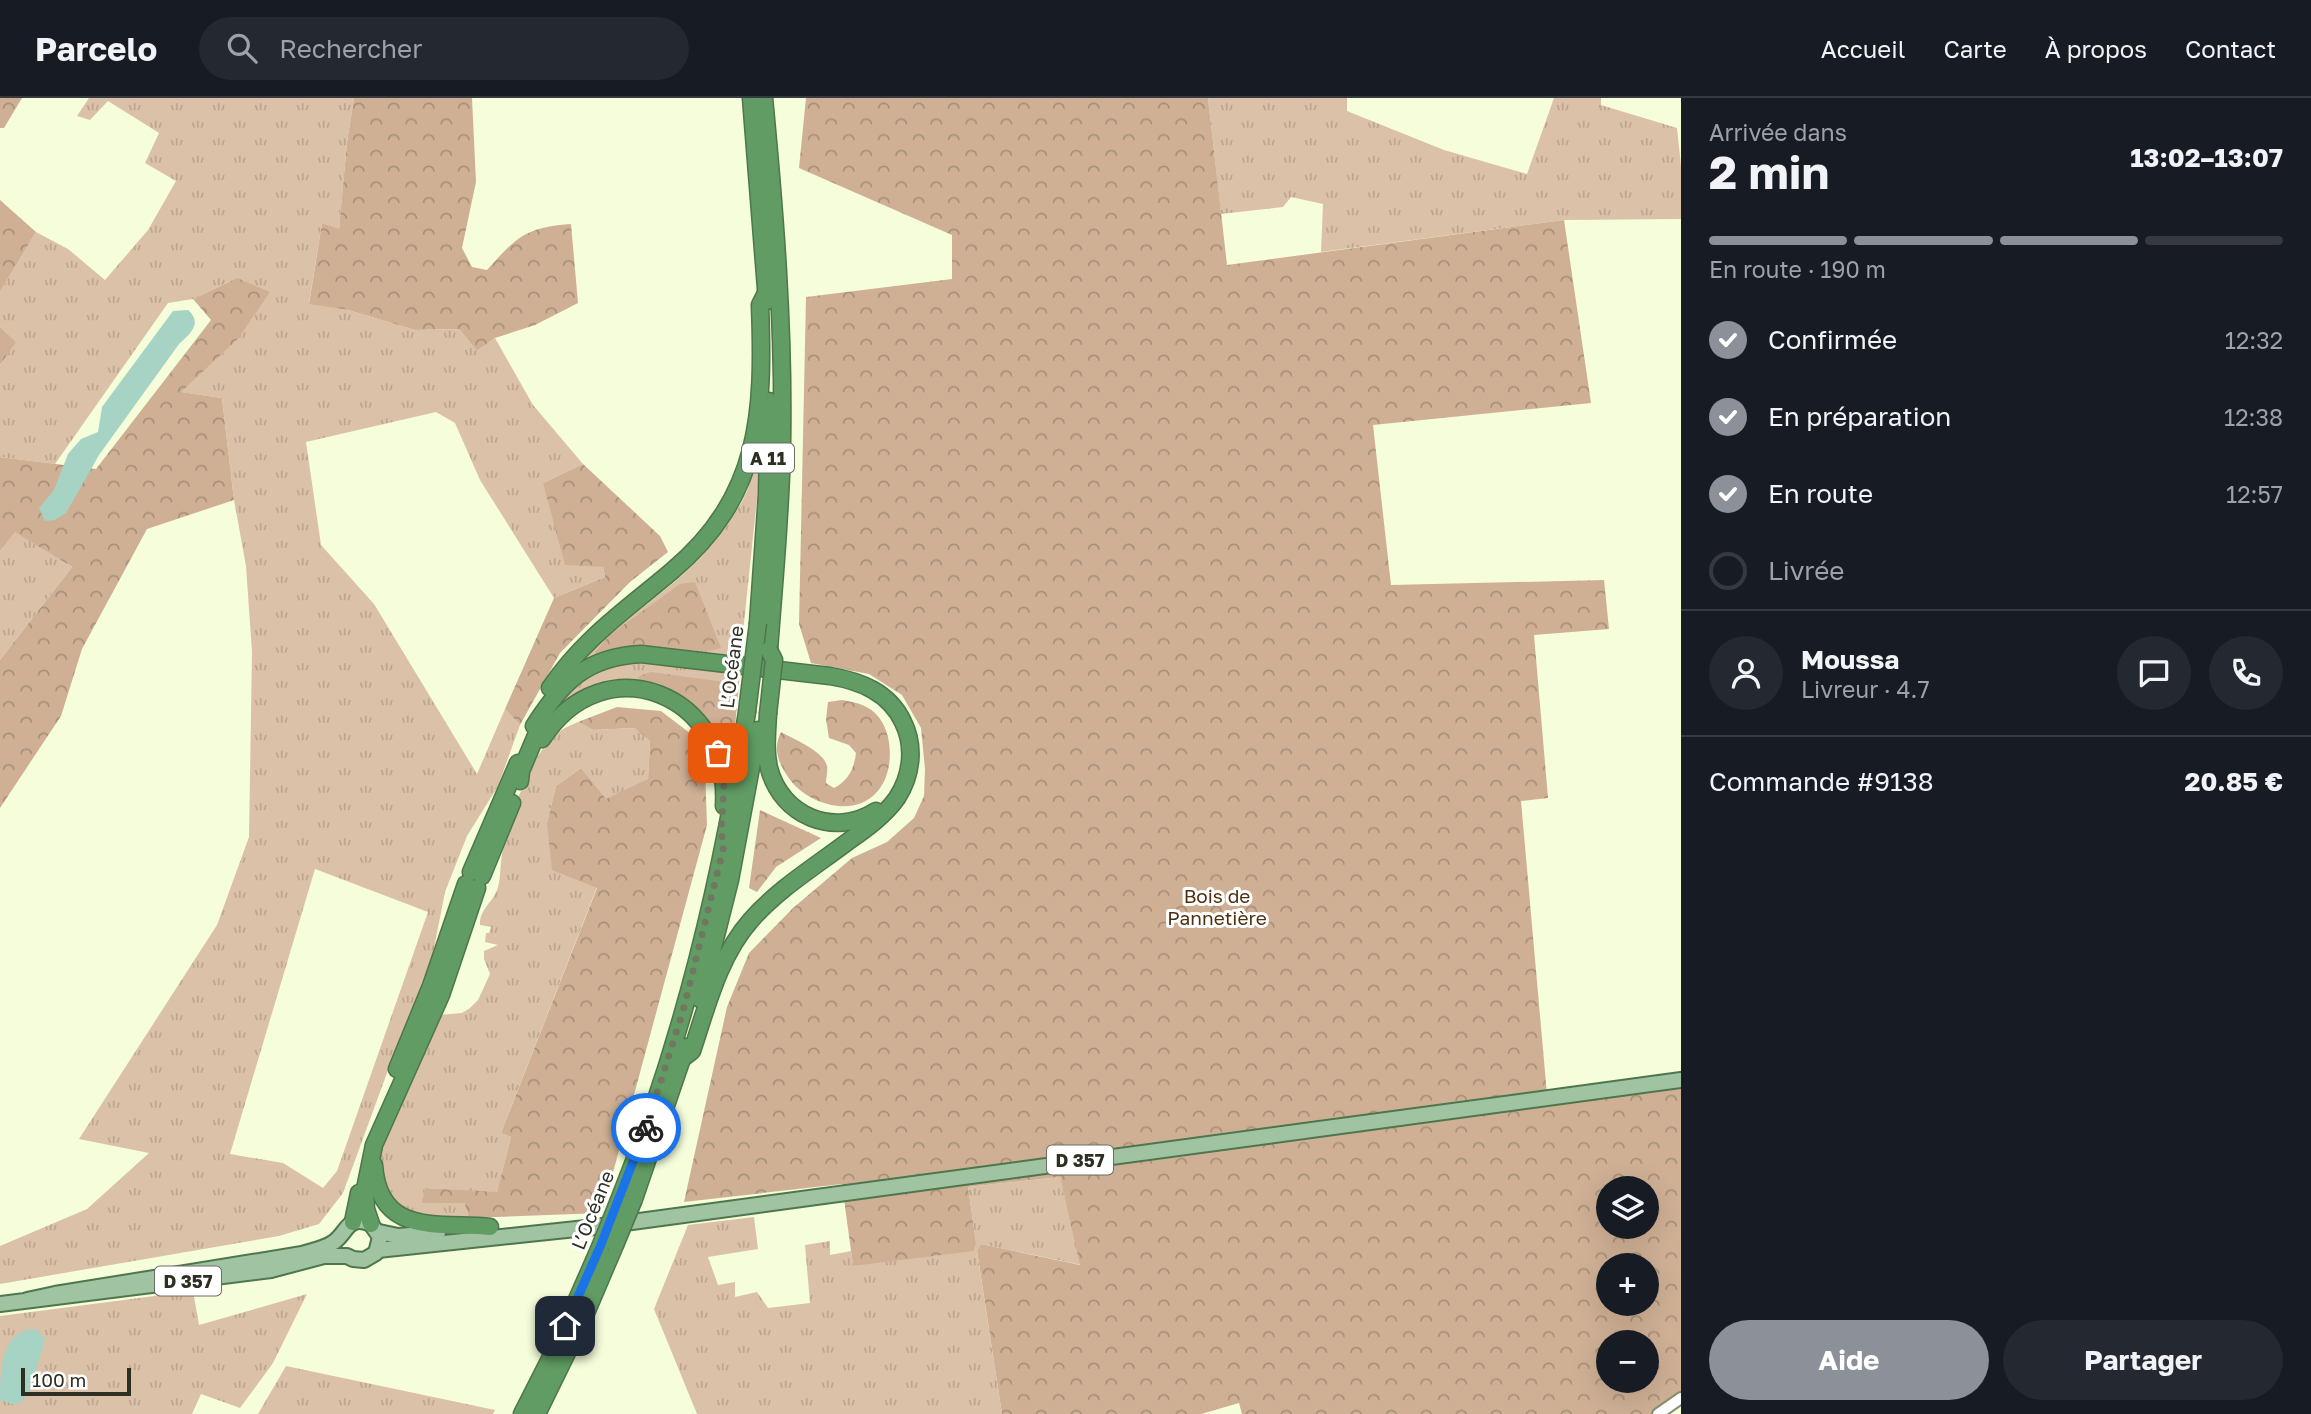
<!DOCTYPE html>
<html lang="fr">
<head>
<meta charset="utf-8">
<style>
	:root { --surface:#171b24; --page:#242831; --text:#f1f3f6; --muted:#9ea1a6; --line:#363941; --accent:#8c9099 }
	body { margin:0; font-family:"Golos Text",sans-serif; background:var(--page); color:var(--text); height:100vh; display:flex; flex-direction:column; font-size:26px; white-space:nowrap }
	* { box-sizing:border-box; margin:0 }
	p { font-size:23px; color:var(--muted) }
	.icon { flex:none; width:38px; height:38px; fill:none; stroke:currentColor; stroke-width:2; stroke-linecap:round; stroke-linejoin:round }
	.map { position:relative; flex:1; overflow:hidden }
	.panel { display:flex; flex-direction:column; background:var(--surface); width:630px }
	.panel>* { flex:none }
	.buttons { position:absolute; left:1596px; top:1078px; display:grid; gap:14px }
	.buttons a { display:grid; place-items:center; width:63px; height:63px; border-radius:50%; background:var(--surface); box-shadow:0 7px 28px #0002; font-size:35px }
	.scale { position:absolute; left:21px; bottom:18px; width:110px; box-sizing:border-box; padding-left:7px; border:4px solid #2c2f22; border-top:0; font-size:19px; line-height:24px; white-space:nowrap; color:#2c2f22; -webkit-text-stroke:5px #fff; paint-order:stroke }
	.pin { position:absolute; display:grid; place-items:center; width:60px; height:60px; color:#fff; margin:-30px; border-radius:14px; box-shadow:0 4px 10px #0006 }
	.courier { position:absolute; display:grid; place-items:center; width:70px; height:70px; margin:-35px; border:5px solid #1a73e8; border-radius:50%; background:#fff; color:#222; box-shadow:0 2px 9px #0007 }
	.headline em { font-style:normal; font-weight:700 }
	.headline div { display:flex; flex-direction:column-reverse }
	.headline { display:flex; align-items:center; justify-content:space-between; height:119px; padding:0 28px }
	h1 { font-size:46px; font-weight:700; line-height:52px }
	.bar { display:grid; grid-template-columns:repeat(4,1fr); gap:10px 7px; align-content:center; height:84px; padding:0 28px }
	.bar i { height:9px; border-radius:5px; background:var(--line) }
	.bar .on { background:var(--accent) }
	.bar p { grid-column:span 4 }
	.line { display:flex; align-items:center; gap:18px; padding:0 28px; border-top:2px solid var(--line) }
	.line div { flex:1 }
	.round { display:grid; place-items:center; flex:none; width:74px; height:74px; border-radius:37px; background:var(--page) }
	ol { padding:0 28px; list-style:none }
	li { display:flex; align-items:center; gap:21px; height:77px }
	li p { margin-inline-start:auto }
	li .icon { padding:7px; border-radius:50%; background:var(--accent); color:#fff; stroke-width:4 }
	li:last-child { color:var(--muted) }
	li i { width:38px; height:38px; border:4px solid var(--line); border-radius:50% }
	.primary-button { display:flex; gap:14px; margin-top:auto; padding:14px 28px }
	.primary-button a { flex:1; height:80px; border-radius:42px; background:var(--accent); color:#fff; font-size:28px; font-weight:700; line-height:80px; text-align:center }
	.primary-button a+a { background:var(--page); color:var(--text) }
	header { display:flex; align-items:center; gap:42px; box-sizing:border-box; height:98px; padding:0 35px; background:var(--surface); border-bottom:2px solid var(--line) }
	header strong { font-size:33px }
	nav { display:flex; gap:38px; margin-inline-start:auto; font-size:24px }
	.search { width:490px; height:63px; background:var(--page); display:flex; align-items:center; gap:18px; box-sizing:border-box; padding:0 24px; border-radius:38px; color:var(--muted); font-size:26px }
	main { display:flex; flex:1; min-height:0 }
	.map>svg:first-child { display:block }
	.grass { fill:url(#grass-tufts); fill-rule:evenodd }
	.forest { fill:url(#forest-crowns); fill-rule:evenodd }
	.water { fill:#a6d3c4 }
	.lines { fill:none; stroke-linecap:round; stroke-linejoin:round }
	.minor-casing { stroke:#878e6f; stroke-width:14 }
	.major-casing { stroke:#4e764c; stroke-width:18 }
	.highway-casing { stroke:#4e764c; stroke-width:19 }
	.minor { stroke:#fff; stroke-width:10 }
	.major { stroke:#a0c4a1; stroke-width:14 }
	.highway { stroke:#609c63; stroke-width:16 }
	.highway-bridge-casing { stroke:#4e764c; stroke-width:19; stroke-linecap:butt }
	.highway-bridge { stroke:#609c63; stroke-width:16 }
	.done { stroke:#727762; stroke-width:7; stroke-dasharray:0 12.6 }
	.route { stroke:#1a73e8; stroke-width:9 }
	.labels { text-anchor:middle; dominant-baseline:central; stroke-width:6; stroke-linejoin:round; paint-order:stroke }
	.shield { fill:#fff; stroke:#6b6d64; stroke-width:2 }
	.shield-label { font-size:18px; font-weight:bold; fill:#2c2f22 }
	.street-label { font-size:19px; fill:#2c2f22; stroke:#fff }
	.park-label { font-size:19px; fill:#4f2f0e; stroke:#fff }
</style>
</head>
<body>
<header>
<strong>Parcelo</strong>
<div class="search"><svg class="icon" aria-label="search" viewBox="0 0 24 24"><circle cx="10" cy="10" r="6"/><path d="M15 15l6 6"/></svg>Rechercher</div>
<nav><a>Accueil</a><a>Carte</a><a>À propos</a><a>Contact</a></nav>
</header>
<main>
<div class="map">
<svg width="1681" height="1316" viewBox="0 0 1681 1316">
	<defs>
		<pattern id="grass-tufts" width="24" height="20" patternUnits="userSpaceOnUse" patternTransform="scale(1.75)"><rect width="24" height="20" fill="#dcc1a9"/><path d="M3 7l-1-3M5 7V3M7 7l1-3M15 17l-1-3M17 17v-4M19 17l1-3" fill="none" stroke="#bda691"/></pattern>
		<pattern id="forest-crowns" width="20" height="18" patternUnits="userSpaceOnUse" patternTransform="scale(1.75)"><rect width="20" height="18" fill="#cfb095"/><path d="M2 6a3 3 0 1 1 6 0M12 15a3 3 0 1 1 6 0" fill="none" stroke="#a89079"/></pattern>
	</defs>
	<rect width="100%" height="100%" fill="#f5fdda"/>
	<g class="grass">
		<path d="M89 0H354L347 44 339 132 322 125 309 205 348 212 415 232 459 231 477 253 495 240 533 307 583 366 543 385 603 469 605 479 554 500 480 382 455 325 436 314 306 344 321 447 374 506 477 676 505 611 520 627 498 688 467 738 445 794 433 855 412 916 387 975 343 1095 319 1126 279 1138 0 1186V1148L87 1111 149 1055 79 1041 217 827 249 739 252 554 246 468 234 402 222 300 180 294 238 241 237 180 193 201 168 205 55 366 0 359V267L15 244 0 229V194L36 134 68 151 105 182 148 132 176 83 145 65 159 35 108 3 90 22 77 18ZM315 771 428 814 337 1073 323 1090 283 1065 230 1056Z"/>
		<path d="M1208 0H1347V13L1444 52 1527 76 1554 0H1601V7L1677 30 1681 68V121L1564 122 1321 154 1323 106 1291 99 1283 109 1221 116Z"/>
		<path d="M762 353 740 563 665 553 572 574C610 525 668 498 708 451 722 434 738 414 747 393 752 380 754 364 762 353Z"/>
		<path d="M15 433 72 469 0 562V453Z"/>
		<path d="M631 563 668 564 740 575 730 675 715 636 698 616 613 588 541 636C564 591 581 575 631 563Z"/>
		<path d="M578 624 593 632 634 630 650 643 648 682 606 702 581 670 556 688 547 725 597 789 501 1035 511 1039 497 1095 426 1090 464 1105 469 1120 437 1121 403 1112 386 1092 380 1062V1053L438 917 462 915 470 910 478 902 490 876 484 861V853L498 847 485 844 486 835H489L491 829 480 827C479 811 494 804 498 789 501 778 500 767 502 756 510 720 524 675 547 645 555 634 566 629 578 624Z"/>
		<path d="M1060 1079 1081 1167 981 1146 977 1154 1002 1316H697L654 1211 688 1127 754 1119 758 1151 708 1159 718 1187 735 1184V1199L757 1194 768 1210 810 1205 805 1147 830 1143V1157L851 1153 853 1168 976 1144 968 1089Z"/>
		<path d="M193 1193 199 1227 307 1196 273 1265 240 1310 201 1296 192 1316H0V1218Z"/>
		<path d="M286 1268 495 1312 493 1316H258Z"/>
	</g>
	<g class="forest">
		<path d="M0 0H22L4 30H0Z"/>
		<path d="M354 0H472L476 84 462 150 472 169 487 172C516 140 525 129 571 126L578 205 535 227 495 240 477 253 459 231 415 232 348 212 309 206 322 125 339 131 347 44Z"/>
		<path d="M806 0H1208L1227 167 1564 122 1591 305 1373 327 1391 487 1604 482 1609 531 1534 537 1548 700 1521 703 1548 1008 1681 989V1299L1655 1316H1242L1239 1305 1201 1316H1002L977 1153 981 1146 1080 1167 1060 1079 968 1089 976 1144 974 1153 853 1168 842 1086 684 1104 727 909 749 855 793 810 852 760 887 744 914 720 924 698 925 671 921 630 902 597 869 576 811 565 799 526 806 199 952 181V137L799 70ZM1608 1090H1647V1129H1608ZM1608 1167H1647V1206H1608ZM1608 1244H1647V1283H1608Z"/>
		<path d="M0 102 36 134 0 194Z"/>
		<path d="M237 180 270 194 238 241 181 294 222 300 234 402 147 431 82 551 61 618 0 710V562L72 469 15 434 0 453V359L96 371 211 222 193 201Z"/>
		<path d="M0 229 16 244 0 267Z"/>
		<path d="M583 366 660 438 668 454 630 484 560 555 520 627 505 611 554 500 605 479 603 469 565 467 543 385Z"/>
		<path d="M695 484 721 550C699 558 667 546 642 548 628 549 612 556 598 560L595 554 608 538 680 486Z"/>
		<path d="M651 574 739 586 734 638H723L701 614 670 591 638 583 639 578Z"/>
		<path d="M842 602C854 604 866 606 876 616 894 634 895 676 876 695 853 720 809 706 791 683 779 667 772 652 781 634 793 641 824 653 827 668 828 673 826 680 826 685L834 690C848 683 854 671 856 655L849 647 829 640 826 621 828 604Z"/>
		<path d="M617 609 661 613 691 636 705 670 707 727 602 1115 469 1120 464 1105H422L425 1090 497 1094 511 1039 501 1035 597 790 552 772 547 725 556 688 581 670 606 701 648 681 650 643 634 630 593 632 578 624Z"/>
		<path d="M760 712 821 740 776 769 757 794 749 790Z"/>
	</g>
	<g class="water">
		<path d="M188 212C203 225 190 236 179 246L99 357 66 415 55 422 45 423 39 410 54 392 68 356 81 341 98 334 102 309 173 213Z"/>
		<path d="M29 1231 38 1232 45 1242 28 1298 16 1307 0 1302C0 1276 0 1238 29 1231Z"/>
	</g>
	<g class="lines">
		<g class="minor-casing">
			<path id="minor" d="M1658 1316 1681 1300"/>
		</g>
		<g class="major-casing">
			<g id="major">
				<path d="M379 1134 398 1138 438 1135"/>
				<path d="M378 1152 595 1129 1681 982"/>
				<path d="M0 1206 271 1172 324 1158H347L353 1161 364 1162 376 1155 380 1139 371 1126C347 1116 348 1134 334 1144 326 1150 312 1153 302 1156L55 1196 27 1202"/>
			</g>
		</g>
		<g class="highway-casing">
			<g id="highway">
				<path d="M751 0 767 203"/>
				<path d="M764 0C775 115 784 230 782 345 781 414 774 483 769 552"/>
				<path d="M758 525 767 396 769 303"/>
				<path d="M550 590C585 539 626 512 672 473 761 398 764 315 760 207L766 195"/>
				<path d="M768 616C767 635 765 653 769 670 781 718 834 740 876 713"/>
				<path d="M534 628C562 584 586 559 641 556L830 578C860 583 889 594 903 624 915 648 912 677 897 700 885 717 867 730 850 742 816 768 779 790 751 822 719 858 707 908 692 953L683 960"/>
				<path d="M542 641C604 545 731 595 724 708"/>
				<path d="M520 683 521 673 543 621"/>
				<path d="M471 774 518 665"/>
				<path d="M482 778 512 705"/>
				<path d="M700 901 730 782 758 632"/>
				<path d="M397 971 431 888 466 786"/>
				<path d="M374 1067C379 1139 439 1124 490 1129"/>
				<path d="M634 1101 686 949"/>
				<path d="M619 1102C682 946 722 781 747 614"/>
				<path d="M353 1124 359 1095"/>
				<path d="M371 1126 366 1111 365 1091 374 1047 441 897 477 790"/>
				<path d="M522 1316 557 1247 600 1149"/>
				<path d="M537 1316 583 1222 615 1147"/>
			</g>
		</g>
		<use href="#minor" class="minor"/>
		<use href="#major" class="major"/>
		<use href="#highway" class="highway"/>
		<g class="highway-bridge-casing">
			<g id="highway-bridge">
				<path d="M747 614 758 525"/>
				<path d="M768 616 774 562 769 552"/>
				<path d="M615 1147 634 1101"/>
				<path d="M600 1149 619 1102"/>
			</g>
		</g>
		<use href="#highway-bridge" class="highway-bridge"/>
	</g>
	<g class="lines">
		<path class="done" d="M646 1030 683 913 724 748 721 734 724 690 718 655"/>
		<path class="route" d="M565 1228 600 1149 646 1030"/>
	</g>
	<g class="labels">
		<g class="shield">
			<rect x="742" y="345.5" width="52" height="29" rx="5"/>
			<rect x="1047" y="1047.5" width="66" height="29" rx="5"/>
			<rect x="155" y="1168.5" width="66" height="29" rx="5"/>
		</g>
		<g class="shield-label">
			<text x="768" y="360">A 11</text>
			<text x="1080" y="1062">D 357</text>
			<text x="188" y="1183">D 357</text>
		</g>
		<g class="street-label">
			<text transform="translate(731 569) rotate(-83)">L’Océane</text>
			<text transform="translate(592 1112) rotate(-68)">L’Océane</text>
		</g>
		<g class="park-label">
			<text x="1217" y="797">Bois de<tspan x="1217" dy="22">Pannetière</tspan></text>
		</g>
	</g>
</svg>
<div class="buttons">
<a><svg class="icon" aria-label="layers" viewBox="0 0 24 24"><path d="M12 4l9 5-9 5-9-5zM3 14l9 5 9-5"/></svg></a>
<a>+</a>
<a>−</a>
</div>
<div class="scale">100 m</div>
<div class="pin" style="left:718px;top:655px;background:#ea580c"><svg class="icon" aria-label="bag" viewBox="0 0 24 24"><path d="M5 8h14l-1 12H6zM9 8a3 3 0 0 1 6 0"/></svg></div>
<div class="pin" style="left:565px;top:1228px;background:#1f2937"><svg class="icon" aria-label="home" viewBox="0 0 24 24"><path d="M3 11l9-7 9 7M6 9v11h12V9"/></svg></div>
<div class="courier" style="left:646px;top:1030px"><svg class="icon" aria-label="bike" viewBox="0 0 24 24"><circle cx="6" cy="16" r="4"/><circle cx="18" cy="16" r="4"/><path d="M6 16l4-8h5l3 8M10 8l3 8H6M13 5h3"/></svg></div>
</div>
<section class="panel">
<div class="headline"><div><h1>2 min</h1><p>Arrivée dans</p></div><em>13:02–13:07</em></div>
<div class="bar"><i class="on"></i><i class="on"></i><i class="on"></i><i></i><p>En route · 190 m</p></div>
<ol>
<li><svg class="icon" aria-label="check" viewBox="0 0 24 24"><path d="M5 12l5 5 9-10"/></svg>Confirmée<p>12:32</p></li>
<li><svg class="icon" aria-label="check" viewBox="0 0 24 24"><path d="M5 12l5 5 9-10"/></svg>En préparation<p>12:38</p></li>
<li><svg class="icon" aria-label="check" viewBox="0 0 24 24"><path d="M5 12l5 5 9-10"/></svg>En route<p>12:57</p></li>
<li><i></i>Livrée</li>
</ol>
<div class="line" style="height:126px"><a class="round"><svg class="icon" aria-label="person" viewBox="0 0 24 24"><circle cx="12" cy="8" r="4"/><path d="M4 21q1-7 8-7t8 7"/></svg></a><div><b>Moussa</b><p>Livreur · 4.7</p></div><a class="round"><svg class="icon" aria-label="chat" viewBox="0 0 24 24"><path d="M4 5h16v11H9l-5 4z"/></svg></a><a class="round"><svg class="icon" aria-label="phone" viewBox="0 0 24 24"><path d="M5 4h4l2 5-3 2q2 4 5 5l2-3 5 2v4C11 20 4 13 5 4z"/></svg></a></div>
<div class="line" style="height:91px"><div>Commande #9138</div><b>20.85 €</b></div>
<div class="primary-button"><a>Aide</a><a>Partager</a></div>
</section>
</main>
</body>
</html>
